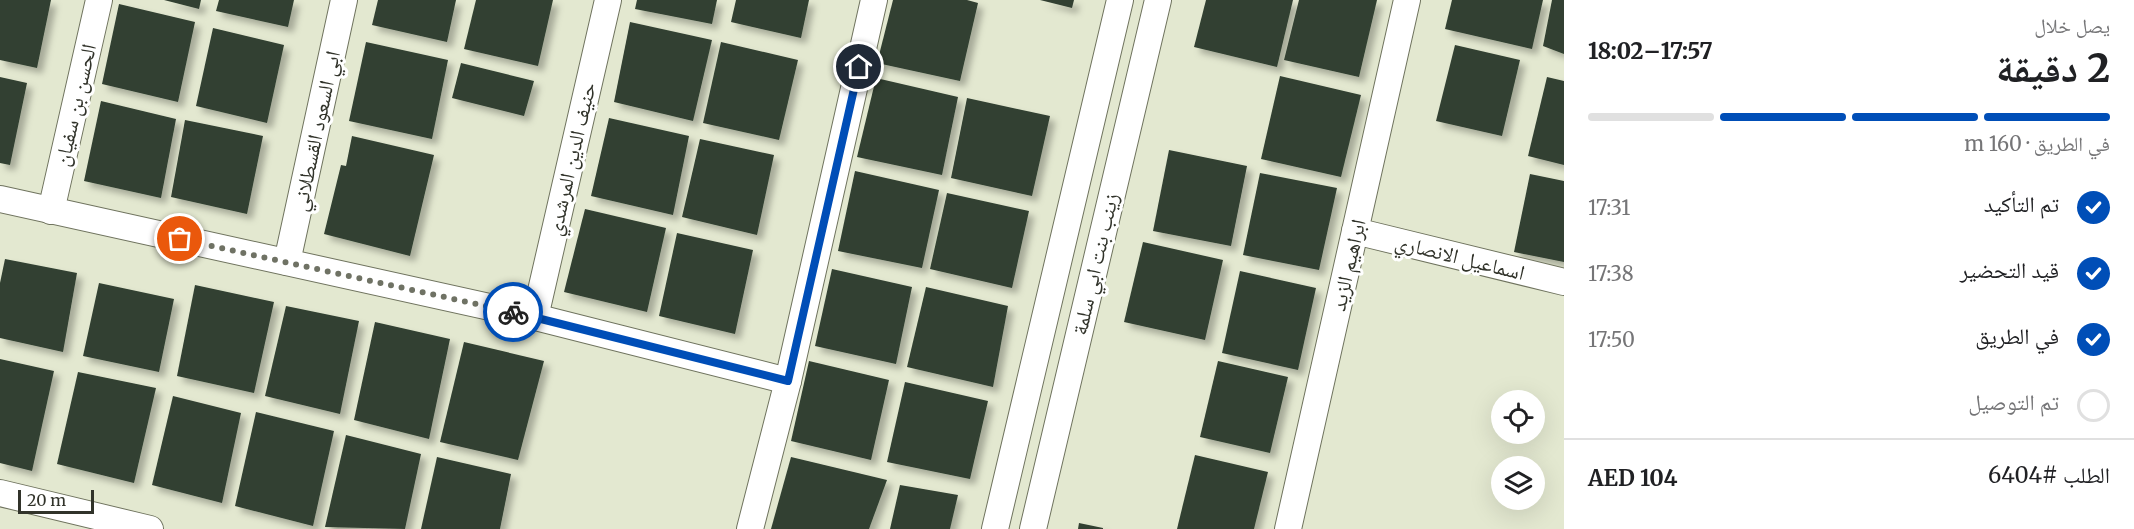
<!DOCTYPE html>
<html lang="ar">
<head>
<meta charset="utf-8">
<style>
	:root { --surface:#fff; --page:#f2f2f2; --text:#202124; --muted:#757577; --line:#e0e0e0; --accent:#004eb7 }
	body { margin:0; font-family:Merriweather,"Noto Naskh Arabic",serif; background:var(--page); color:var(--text); direction:rtl; height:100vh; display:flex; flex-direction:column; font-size:22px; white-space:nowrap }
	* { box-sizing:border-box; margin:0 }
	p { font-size:20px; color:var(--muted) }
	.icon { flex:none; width:33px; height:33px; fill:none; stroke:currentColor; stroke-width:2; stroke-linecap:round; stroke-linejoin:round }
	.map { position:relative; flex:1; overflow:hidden; direction:ltr }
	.sheet { display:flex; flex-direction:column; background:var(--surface); width:570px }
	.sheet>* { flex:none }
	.buttons { position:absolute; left:1491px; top:390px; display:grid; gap:12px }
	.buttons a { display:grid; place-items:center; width:54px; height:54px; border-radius:50%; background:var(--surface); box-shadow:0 6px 24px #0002; font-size:30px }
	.scale { position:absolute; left:18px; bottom:15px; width:76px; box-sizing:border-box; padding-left:6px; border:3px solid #31332a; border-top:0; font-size:16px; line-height:21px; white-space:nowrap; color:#31332a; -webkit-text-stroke:4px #fff; paint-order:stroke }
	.pin { position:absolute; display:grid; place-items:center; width:51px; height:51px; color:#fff; margin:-26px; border:3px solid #fff; border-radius:50%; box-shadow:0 2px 6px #0007 }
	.courier { position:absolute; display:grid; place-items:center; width:60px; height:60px; margin:-30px; border:4px solid #004eb7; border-radius:50%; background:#fff; color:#222; box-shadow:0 2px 8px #0007 }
	.headline em { font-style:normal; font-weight:800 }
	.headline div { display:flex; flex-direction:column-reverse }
	.headline { display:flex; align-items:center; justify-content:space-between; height:102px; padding:0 24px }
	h1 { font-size:39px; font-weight:800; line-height:45px }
	.bar { display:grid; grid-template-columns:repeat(4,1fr); gap:9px 6px; align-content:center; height:72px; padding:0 24px }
	.bar i { height:8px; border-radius:4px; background:var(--line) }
	.bar .current { background:var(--accent) }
	.bar p { grid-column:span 4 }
	.line { display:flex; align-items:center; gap:15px; padding:0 24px; border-top:2px solid var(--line) }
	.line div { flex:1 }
	ol { padding:0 24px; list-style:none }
	li { display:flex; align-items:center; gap:18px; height:66px }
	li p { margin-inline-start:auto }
	li .icon { padding:6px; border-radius:50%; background:var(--accent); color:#fff; stroke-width:4 }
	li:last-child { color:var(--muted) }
	li i { width:33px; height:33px; border:3px solid var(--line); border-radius:50% }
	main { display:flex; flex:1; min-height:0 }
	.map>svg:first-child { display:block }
	.building { fill:#314031; filter:url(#shadow) }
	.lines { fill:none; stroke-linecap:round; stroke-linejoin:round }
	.minor-casing { stroke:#6f735e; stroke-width:28 }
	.minor { stroke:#fff; stroke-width:26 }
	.done { stroke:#6f7264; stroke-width:6; stroke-dasharray:0 10.8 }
	.route { stroke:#004eb7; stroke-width:8 }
	.labels { text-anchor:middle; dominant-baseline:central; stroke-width:6; stroke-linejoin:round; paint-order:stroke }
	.street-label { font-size:21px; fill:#31332a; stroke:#fff }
</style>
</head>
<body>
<main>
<section class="sheet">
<div class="headline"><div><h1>2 دقيقة</h1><p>يصل خلال</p></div><em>17:57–18:02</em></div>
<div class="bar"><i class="current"></i><i class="current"></i><i class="current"></i><i></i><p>في الطريق · 160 m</p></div>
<ol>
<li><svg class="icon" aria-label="check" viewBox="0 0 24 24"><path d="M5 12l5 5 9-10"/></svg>تم التأكيد<p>17:31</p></li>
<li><svg class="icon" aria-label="check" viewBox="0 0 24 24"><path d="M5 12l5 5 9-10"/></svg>قيد التحضير<p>17:38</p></li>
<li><svg class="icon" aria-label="check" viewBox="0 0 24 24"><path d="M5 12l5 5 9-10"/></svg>في الطريق<p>17:50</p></li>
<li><i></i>تم التوصيل</li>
</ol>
<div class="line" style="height:78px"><div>الطلب #6404</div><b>AED 104</b></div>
</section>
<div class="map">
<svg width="1564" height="529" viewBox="0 0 1564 529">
	<defs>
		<filter id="shadow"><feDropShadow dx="5.5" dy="5.5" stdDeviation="3" flood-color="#0004"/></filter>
	</defs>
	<rect width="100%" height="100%" fill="#e3e8d0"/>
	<g class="building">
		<path d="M0 0H51L37 68 0 60Z"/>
		<path d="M164 0H201L199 9Z"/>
		<path d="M219 0H294L288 27 216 11Z"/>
		<path d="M378 0H456L447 42 372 25Z"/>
		<path d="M476 0H553L538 66 464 49Z"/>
		<path d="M637 0H717L712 24 635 9Z"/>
		<path d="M736 0H809L801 38 731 22Z"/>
		<path d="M893 0H967L978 3 960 81 877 63Z"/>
		<path d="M1040 0H1074L1072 8Z"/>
		<path d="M1206 0H1293L1277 67 1194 47Z"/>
		<path d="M1299 0H1377L1359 77 1284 60Z"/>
		<path d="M1452 0H1543L1532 49 1445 29Z"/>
		<path d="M1552 0H1564V54L1543 46Z"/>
		<path d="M119 4 195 22 178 102 102 84Z"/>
		<path d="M630 22 712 40 693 121 614 102Z"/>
		<path d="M213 28 284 45 267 123 196 106Z"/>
		<path d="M366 42 448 60 432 139 349 121Z"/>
		<path d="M721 42 798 60 779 140 703 123Z"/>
		<path d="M1455 45 1520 60 1502 136 1436 121Z"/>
		<path d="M461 63 534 81 524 116 452 98Z"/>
		<path d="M1280 76 1361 95 1341 177 1261 159Z"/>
		<path d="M0 77 27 83 10 165 0 163Z"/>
		<path d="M1547 77 1564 81V165L1528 156Z"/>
		<path d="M876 78 958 97 942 175 857 157Z"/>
		<path d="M967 98 1050 116 1032 196 951 178Z"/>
		<path d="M101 101 176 119 161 198 84 181Z"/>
		<path d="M609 118 689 136 673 215 591 196Z"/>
		<path d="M185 120 263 136 247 214 171 197Z"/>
		<path d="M352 136 434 155 410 256 324 234 341 165 346 166Z"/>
		<path d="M700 139 774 155 757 235 682 217Z"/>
		<path d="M1169 150 1247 166 1231 246 1153 231Z"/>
		<path d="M855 171 939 190 922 268 838 251Z"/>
		<path d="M1260 173 1337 188 1319 270 1243 255Z"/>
		<path d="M1530 174 1564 181V262L1514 252Z"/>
		<path d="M947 193 1029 211 1012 288 930 269Z"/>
		<path d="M585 209 666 228 647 312 564 292Z"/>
		<path d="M677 233 753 250 735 334 659 316Z"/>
		<path d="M1143 242 1223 260 1205 340 1124 322Z"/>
		<path d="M5 259 77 273 63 352 0 338V283Z"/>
		<path d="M832 269 912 287 896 364 815 346Z"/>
		<path d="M1240 271 1316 288 1298 370 1222 353Z"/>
		<path d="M99 283 174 299 159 372 83 356Z"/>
		<path d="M195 285 274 302 254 393 177 376Z"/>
		<path d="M926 287 1008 306 993 387 907 367Z"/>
		<path d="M286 306 359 321 340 414 265 396Z"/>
		<path d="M375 322 450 339 429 439 354 420Z"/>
		<path d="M464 342 544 361 518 460 440 442Z"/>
		<path d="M0 359 54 371 32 471 0 463Z"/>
		<path d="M809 361 889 380 871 460 791 441Z"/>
		<path d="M1218 361 1288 377 1270 453 1200 437Z"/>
		<path d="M78 372 156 388 134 483 57 464Z"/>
		<path d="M905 382 988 401 970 479 887 462Z"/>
		<path d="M173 396 241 413 222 503 152 485Z"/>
		<path d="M256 412 334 431 313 526 235 506Z"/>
		<path d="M346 435 421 454 405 529 325 527Z"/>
		<path d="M1195 455 1268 472 1254 529H1177Z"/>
		<path d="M437 457 511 474 500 529H421Z"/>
		<path d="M791 457 887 480 869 529H771Z"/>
		<path d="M900 485 958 495 950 529H890Z"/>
		<path d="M1079 523 1103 528V529H1078Z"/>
	</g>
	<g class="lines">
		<g class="minor-casing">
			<g id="minor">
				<path d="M0 199 535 317 788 381"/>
				<path d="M51 211 99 0"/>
				<path d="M1355 231 1564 282"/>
				<path d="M287 262 344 0"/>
				<path d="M535 317 608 0"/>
				<path d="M0 493 150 529"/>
				<path d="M750 529 788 381 874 0"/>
				<path d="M995 529 1120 0"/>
				<path d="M1033 529 1158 0"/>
				<path d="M1288 529 1407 0"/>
			</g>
		</g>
		<use href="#minor" class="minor"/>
	</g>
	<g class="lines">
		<path class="done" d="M180 239 513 312"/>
		<path class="route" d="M513 312 788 381 859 67"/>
	</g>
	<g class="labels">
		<g class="street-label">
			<text transform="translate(75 105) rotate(-77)">الحسن بن سفيان</text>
			<text transform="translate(316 131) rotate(-78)">ابي السعود القسطلاني</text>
			<text transform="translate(571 159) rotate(-77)">حنيف الدين المرشدي</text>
			<text transform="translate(1460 257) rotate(14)">اسماعيل الانصاري</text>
			<text transform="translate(1095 264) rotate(-77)">زينب بنت ابي سلمة</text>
			<text transform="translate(1348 265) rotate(-77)">ابراهيم الزيد</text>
		</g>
	</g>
</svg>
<div class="buttons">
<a><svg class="icon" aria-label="locate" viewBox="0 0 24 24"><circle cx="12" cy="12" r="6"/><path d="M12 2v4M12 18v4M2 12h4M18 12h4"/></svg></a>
<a><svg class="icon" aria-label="layers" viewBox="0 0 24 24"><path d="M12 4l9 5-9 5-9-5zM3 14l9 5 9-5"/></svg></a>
</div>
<div class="scale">20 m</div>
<div class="pin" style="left:180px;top:239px;background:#ea580c"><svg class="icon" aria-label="bag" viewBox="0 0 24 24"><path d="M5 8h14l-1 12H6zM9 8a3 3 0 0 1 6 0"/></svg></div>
<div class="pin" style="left:859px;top:67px;background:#1f2937"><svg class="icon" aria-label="home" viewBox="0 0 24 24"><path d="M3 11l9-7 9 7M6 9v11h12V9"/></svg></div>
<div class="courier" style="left:513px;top:312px"><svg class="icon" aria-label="bike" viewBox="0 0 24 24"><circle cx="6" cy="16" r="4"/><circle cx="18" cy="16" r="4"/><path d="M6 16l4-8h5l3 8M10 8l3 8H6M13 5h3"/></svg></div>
</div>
</main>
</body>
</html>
